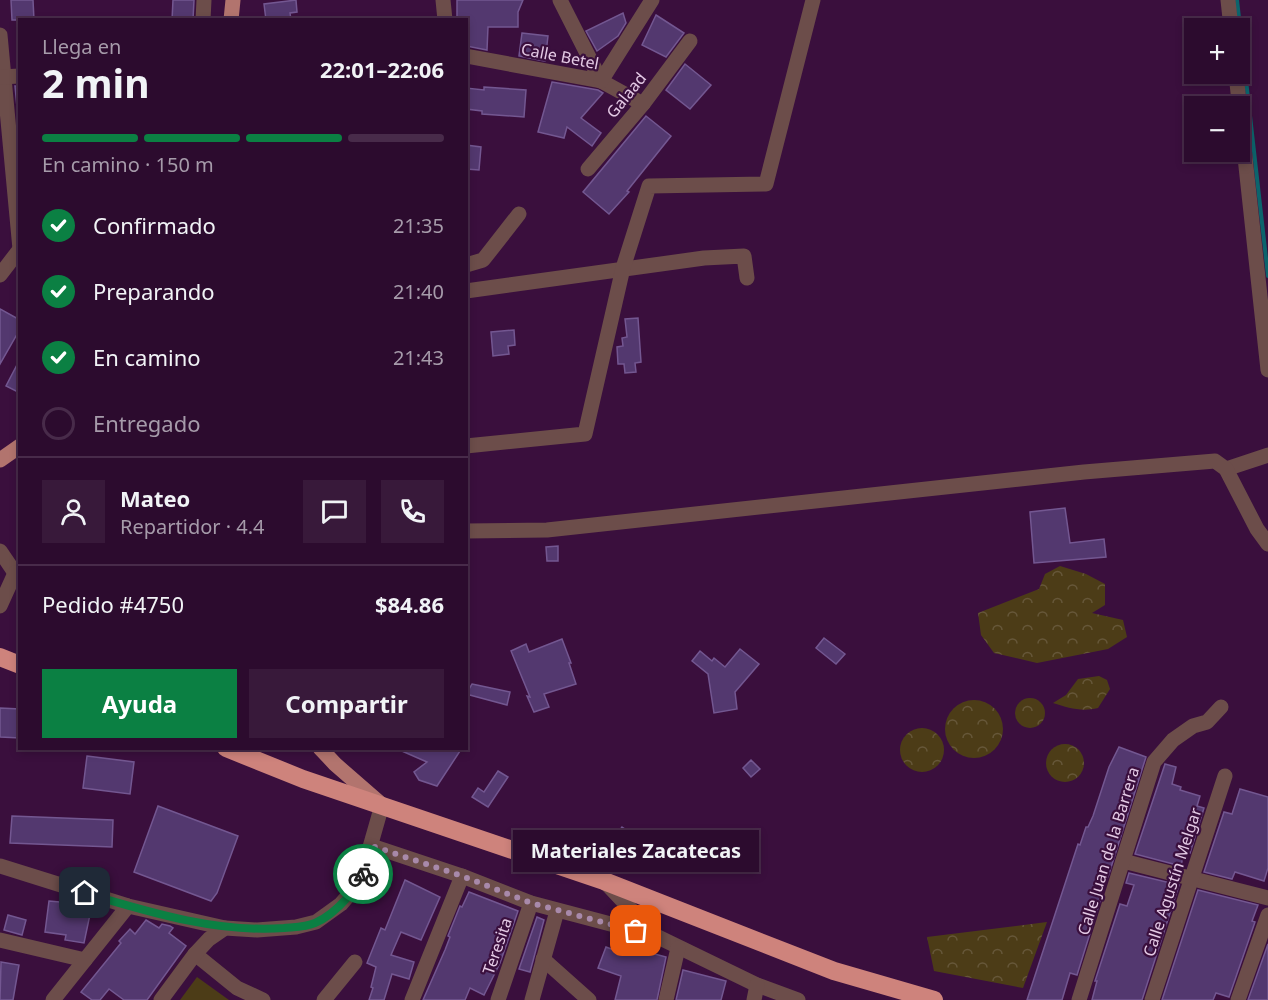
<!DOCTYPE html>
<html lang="es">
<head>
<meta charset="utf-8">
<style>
	:root { --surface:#2c0b2e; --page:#38193a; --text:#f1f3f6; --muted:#a69baa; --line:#482b4a; --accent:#0b8043 }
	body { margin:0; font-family:"Noto Sans",sans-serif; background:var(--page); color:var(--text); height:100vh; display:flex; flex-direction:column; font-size:22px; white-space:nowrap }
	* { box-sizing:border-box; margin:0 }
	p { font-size:20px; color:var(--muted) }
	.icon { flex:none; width:33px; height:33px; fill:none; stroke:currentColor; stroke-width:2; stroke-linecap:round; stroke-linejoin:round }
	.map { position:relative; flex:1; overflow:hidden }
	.details { position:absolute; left:18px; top:18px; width:450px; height:732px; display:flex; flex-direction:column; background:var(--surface); border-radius:0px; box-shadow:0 3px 9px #0003,0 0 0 2px var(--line) }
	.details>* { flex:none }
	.buttons { position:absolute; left:1184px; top:18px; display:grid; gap:12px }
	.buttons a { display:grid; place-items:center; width:66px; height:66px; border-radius:0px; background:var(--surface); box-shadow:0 3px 9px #0003,0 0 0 2px var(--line); font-size:30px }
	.pin { position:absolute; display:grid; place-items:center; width:51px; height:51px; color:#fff; margin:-26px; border-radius:12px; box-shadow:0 3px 9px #0006 }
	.courier { position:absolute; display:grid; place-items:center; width:60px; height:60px; margin:-30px; border:4px solid #0b8043; border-radius:50%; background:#fff; color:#222; box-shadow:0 2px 8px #0007 }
	.bubble { position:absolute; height:42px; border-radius:0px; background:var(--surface); box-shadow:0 3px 9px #0003,0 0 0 2px var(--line); font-size:20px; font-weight:700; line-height:42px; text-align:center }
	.headline em { font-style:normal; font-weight:700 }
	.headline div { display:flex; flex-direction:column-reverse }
	.headline { display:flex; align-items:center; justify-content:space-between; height:102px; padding:0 24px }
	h1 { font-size:39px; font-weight:700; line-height:45px }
	.bar { display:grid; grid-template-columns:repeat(4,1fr); gap:9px 6px; align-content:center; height:72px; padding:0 24px }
	.bar i { height:8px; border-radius:4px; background:var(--line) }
	.bar .active { background:var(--accent) }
	.bar p { grid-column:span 4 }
	.line { display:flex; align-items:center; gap:15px; padding:0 24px; border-top:2px solid var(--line) }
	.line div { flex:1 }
	.round { display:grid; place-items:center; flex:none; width:63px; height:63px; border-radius:0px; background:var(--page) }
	ol { padding:0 24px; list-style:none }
	li { display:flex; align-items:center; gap:18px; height:66px }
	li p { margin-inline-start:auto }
	li .icon { padding:6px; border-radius:50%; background:var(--accent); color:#fff; stroke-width:4 }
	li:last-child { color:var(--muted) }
	li i { width:33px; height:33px; border:3px solid var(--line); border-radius:50% }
	.button { display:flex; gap:12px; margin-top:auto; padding:12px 24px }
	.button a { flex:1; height:69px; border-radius:0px; background:var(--accent); color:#fff; font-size:24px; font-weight:700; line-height:69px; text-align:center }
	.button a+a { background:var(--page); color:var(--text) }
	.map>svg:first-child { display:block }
	.green { fill:#4c3c17 }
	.forest { fill:url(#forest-crowns) }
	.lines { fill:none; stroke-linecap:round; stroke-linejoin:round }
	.stream { stroke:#0c646c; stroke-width:4 }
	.building { fill:#53386f; stroke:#735791; stroke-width:1.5 }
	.minor { stroke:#6c4d4a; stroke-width:15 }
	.major { stroke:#b2746e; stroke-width:15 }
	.highway { stroke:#ce837c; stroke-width:18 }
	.done { stroke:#a889aa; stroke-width:6; stroke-dasharray:0 10.8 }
	.route { stroke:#0b8043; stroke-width:8 }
	.labels { text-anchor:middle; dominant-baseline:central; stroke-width:4.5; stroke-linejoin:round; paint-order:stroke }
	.street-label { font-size:16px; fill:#e4cae5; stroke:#3a0f3d }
</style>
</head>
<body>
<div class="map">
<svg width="1268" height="1000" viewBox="0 0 1268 1000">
	<defs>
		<pattern id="forest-crowns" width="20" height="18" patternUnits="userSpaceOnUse" patternTransform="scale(1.5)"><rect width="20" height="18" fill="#4c3c17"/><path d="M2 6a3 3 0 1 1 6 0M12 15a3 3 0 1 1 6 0" fill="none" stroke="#665739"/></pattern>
	</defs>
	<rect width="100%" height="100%" fill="#3a0f3d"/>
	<path class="green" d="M197 977 229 1000H180Z"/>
	<g class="forest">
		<path d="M1060 566 1086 574 1105 584V605L1092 613 1123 620 1127 637 1108 649 1037 663 994 653 981 635 978 613 1039 589 1045 574Z"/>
		<path d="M1099 676 1107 680 1110 689 1098 708C1081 712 1069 708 1053 703L1066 695 1078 679Z"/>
		<circle cx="1030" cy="713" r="15"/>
		<circle cx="974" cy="729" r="29"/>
		<circle cx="922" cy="750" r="22"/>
		<circle cx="1065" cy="763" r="19"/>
		<path d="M1047 922 1023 988 934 971 927 937Z"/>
	</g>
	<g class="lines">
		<path class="stream" d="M1237 0 1268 276"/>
	</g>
	<g class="building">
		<path d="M11 0H33L34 20H12Z"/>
		<path d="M173 0H194L193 20H172Z"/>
		<path d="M296 0 297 12 290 13 291 20H266L264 4Z"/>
		<path d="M457 0H523L518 12V27H488L487 50 466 46V20H457Z"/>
		<path d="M623 13 626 23 618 36 597 51 586 31Z"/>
		<path d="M656 15 684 33 666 57 642 45Z"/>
		<path d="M522 33 548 36 545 61 519 56Z"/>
		<path d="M685 64 711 85 690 109 666 90Z"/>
		<path d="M552 82 598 90 603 93 581 118 601 133 592 146 567 127 564 138 538 132Z"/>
		<path d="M15 86H20V139Z"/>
		<path d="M484 87 526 90 524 117 482 114V111L466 109V88L484 90Z"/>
		<path d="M646 116 671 136 627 191 629 192 609 214 583 192Z"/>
		<path d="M466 145 481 147 479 170 466 169Z"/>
		<path d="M0 309 20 320V329L0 364Z"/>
		<path d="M638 318 641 362 635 363 636 372 625 373 624 364H618L617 347 623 346 622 338 627 337 625 319Z"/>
		<path d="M514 330 515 345 508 346 509 354 493 356 491 332Z"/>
		<path d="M20 359V393L6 386Z"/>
		<path d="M1065 508 1070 543 1104 539 1106 557 1034 563 1030 512Z"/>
		<path d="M558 546V561H547L546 547Z"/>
		<path d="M824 638 845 654 836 664 816 648Z"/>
		<path d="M562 639 571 663H569L576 684 544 694 549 707 534 712 527 696 530 697 511 651 526 644 529 652Z"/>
		<path d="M740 649 759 664 735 692 737 709 714 713 708 674 692 661 700 651 712 661 714 658 725 667Z"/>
		<path d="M472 684 510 692 507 705 466 694Z"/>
		<path d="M0 708 20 709V738L0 737Z"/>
		<path d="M1119 747 1146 757 1108 877 1106 876 1098 897 1101 898 1077 975 1070 973 1062 1000H1027L1078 844 1080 845 1086 827H1088L1093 816 1109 767Z"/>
		<path d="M395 748H462L437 786 419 780 414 772 427 762Z"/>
		<path d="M87 756 134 762 130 794 83 788Z"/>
		<path d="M751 760 760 769 751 777 743 768Z"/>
		<path d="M1165 764 1176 767 1172 784 1181 787 1180 790 1200 796 1197 806 1204 808 1190 853 1184 851 1181 866 1135 854Z"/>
		<path d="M498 771 508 777 488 807 472 797 478 788 484 792Z"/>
		<path d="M1240 789 1268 797V868L1264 881 1235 872 1232 879 1204 872 1224 812 1232 814Z"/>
		<path d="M158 806 238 836 217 893 211 901 134 872Z"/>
		<path d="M12 816 113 820 112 847 10 843Z"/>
		<path d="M622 827 637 837 624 855 609 845Z"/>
		<path d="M732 846 750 848 747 869 729 866Z"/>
		<path d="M1129 873 1179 885 1142 1000H1092L1097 981H1095L1120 904 1127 906 1134 885 1126 883Z"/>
		<path d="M405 880 440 897 421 940 401 932 391 955 414 962 409 979 392 974 384 1000H369L373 988 371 987 376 967 367 963 381 928 385 930Z"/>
		<path d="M1198 890 1258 905 1252 921 1255 922 1229 997 1216 993 1213 1000H1162Z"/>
		<path d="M469 892 518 911 500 963 484 995 470 988 465 1000H423L445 950 450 937 448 936 460 906 462 907Z"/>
		<path d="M49 901 92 905 84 943 65 940 66 935 45 932Z"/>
		<path d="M8 915 26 920 22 935 4 930Z"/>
		<path d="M537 917 544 920 530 972 519 969Z"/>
		<path d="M146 920 159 928 162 924 170 926 173 928 169 933 186 946 147 1000H124L109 989 100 1000H92L81 992 121 943 119 941 130 929 135 934Z"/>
		<path d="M1268 944V1000H1248Z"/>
		<path d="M606 947 627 955 629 947 666 957 657 1000H615L621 976 598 968Z"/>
		<path d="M1 962 19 965 13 1000H0Z"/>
		<path d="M683 970 726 981 721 1000H676Z"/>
	</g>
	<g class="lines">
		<g class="minor">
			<path d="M443 0 445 20"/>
			<path d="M560 0 601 81"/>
			<path d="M1228 0 1231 28"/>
			<path d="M203 20 204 0"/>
			<path d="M0 35 20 249"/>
			<path d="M466 56 601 81 643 104"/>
			<path d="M1236 74 1268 370"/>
			<path d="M0 77 20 76"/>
			<path d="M601 81 652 0"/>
			<path d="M588 169 643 104 690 41"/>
			<path d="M466 265 483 260 519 214"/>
			<path d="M0 275 20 249"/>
			<path d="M466 291 704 258 744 256 747 278"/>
			<path d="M466 446 585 434 623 268 649 186 766 184 813 0"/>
			<path d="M1226 469 1268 455"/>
			<path d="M466 531 547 530 1084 472 1215 461 1226 469 1257 529 1268 544"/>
			<path d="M0 551 15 573"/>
			<path d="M0 606 15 573H20"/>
			<path d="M372 846 462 876 531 903 656 936"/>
			<path d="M1123 861 1268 898"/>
			<path d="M0 866 128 906 225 928"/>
			<path d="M606 883 656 936 757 985 798 1000"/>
			<path d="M0 940 85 960"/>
			<path d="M195 954 237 988 263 1000"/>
			<path d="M543 959 589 1000"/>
			<path d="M53 1000 128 906"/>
			<path d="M161 1000 195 954 209 939 225 928 257 930 296 927 316 922 341 904 360 882 382 805"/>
			<path d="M324 1000 355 962"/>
			<path d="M412 1000 462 876"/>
			<path d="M498 1000 531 903"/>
			<path d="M532 1000 557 911"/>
			<path d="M666 1000 678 948"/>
			<path d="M754 1000 757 985"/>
			<path d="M1079 1000 1154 762 1173 740 1193 726 1207 722 1221 707"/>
			<path d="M1152 1000 1225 776"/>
			<path d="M1238 1000 1268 915"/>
		</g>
		<g class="major">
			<path d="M231 20 233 0"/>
			<path d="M0 460 20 446"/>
			<path d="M320 748 335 764 382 805"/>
		</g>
		<g class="highway">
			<path d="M0 657 20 665"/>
			<path d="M226 748 303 779 604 881 834 971 934 1000"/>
		</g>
	</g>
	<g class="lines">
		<path class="done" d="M363 874 372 846 462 876 531 903 636 931"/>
		<path class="route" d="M85 893C149 912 216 933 284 928 294 927 306 927 315 923 327 918 340 906 348 897 354 890 360 884 363 874"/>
	</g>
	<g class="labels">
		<g class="street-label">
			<text transform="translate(560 56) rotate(11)">Calle Betel</text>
			<text transform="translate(626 95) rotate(-51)">Galaad</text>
			<text transform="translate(1108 851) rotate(-73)">Calle Juan de la Barrera</text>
			<text transform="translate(1172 882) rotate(-72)">Calle Agustín Melgar</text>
			<text transform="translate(497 946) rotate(-71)">Teresita</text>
		</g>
	</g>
</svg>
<div class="buttons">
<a>+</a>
<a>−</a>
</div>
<div class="pin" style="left:636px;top:931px;background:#ea580c"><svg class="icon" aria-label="bag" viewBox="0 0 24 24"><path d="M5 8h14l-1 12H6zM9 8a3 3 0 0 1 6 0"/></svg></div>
<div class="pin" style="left:85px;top:893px;background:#1f2937"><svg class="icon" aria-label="home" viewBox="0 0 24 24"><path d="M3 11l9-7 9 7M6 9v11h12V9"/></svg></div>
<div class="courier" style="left:363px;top:874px"><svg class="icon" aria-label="bike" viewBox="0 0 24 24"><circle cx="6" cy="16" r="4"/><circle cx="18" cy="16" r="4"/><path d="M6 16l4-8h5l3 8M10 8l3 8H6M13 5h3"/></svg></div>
<div class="bubble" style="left:513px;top:830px;width:246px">Materiales Zacatecas</div>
<section class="details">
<div class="headline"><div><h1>2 min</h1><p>Llega en</p></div><em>22:01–22:06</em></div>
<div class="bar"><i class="active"></i><i class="active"></i><i class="active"></i><i></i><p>En camino · 150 m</p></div>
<ol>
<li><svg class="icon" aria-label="check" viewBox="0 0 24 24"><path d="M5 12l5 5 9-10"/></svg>Confirmado<p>21:35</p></li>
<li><svg class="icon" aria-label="check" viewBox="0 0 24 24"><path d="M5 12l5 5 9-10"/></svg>Preparando<p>21:40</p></li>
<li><svg class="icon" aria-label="check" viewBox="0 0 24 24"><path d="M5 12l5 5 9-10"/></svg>En camino<p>21:43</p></li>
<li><i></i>Entregado</li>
</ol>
<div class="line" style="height:108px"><a class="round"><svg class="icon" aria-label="person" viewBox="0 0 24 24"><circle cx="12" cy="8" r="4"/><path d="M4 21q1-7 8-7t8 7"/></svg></a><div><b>Mateo</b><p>Repartidor · 4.4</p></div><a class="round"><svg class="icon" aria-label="chat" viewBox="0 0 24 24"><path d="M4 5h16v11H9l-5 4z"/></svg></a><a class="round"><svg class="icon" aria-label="phone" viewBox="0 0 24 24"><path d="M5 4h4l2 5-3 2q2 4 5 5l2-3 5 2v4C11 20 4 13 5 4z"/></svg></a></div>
<div class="line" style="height:78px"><div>Pedido #4750</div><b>$84.86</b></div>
<div class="button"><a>Ayuda</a><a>Compartir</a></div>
</section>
</div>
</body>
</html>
